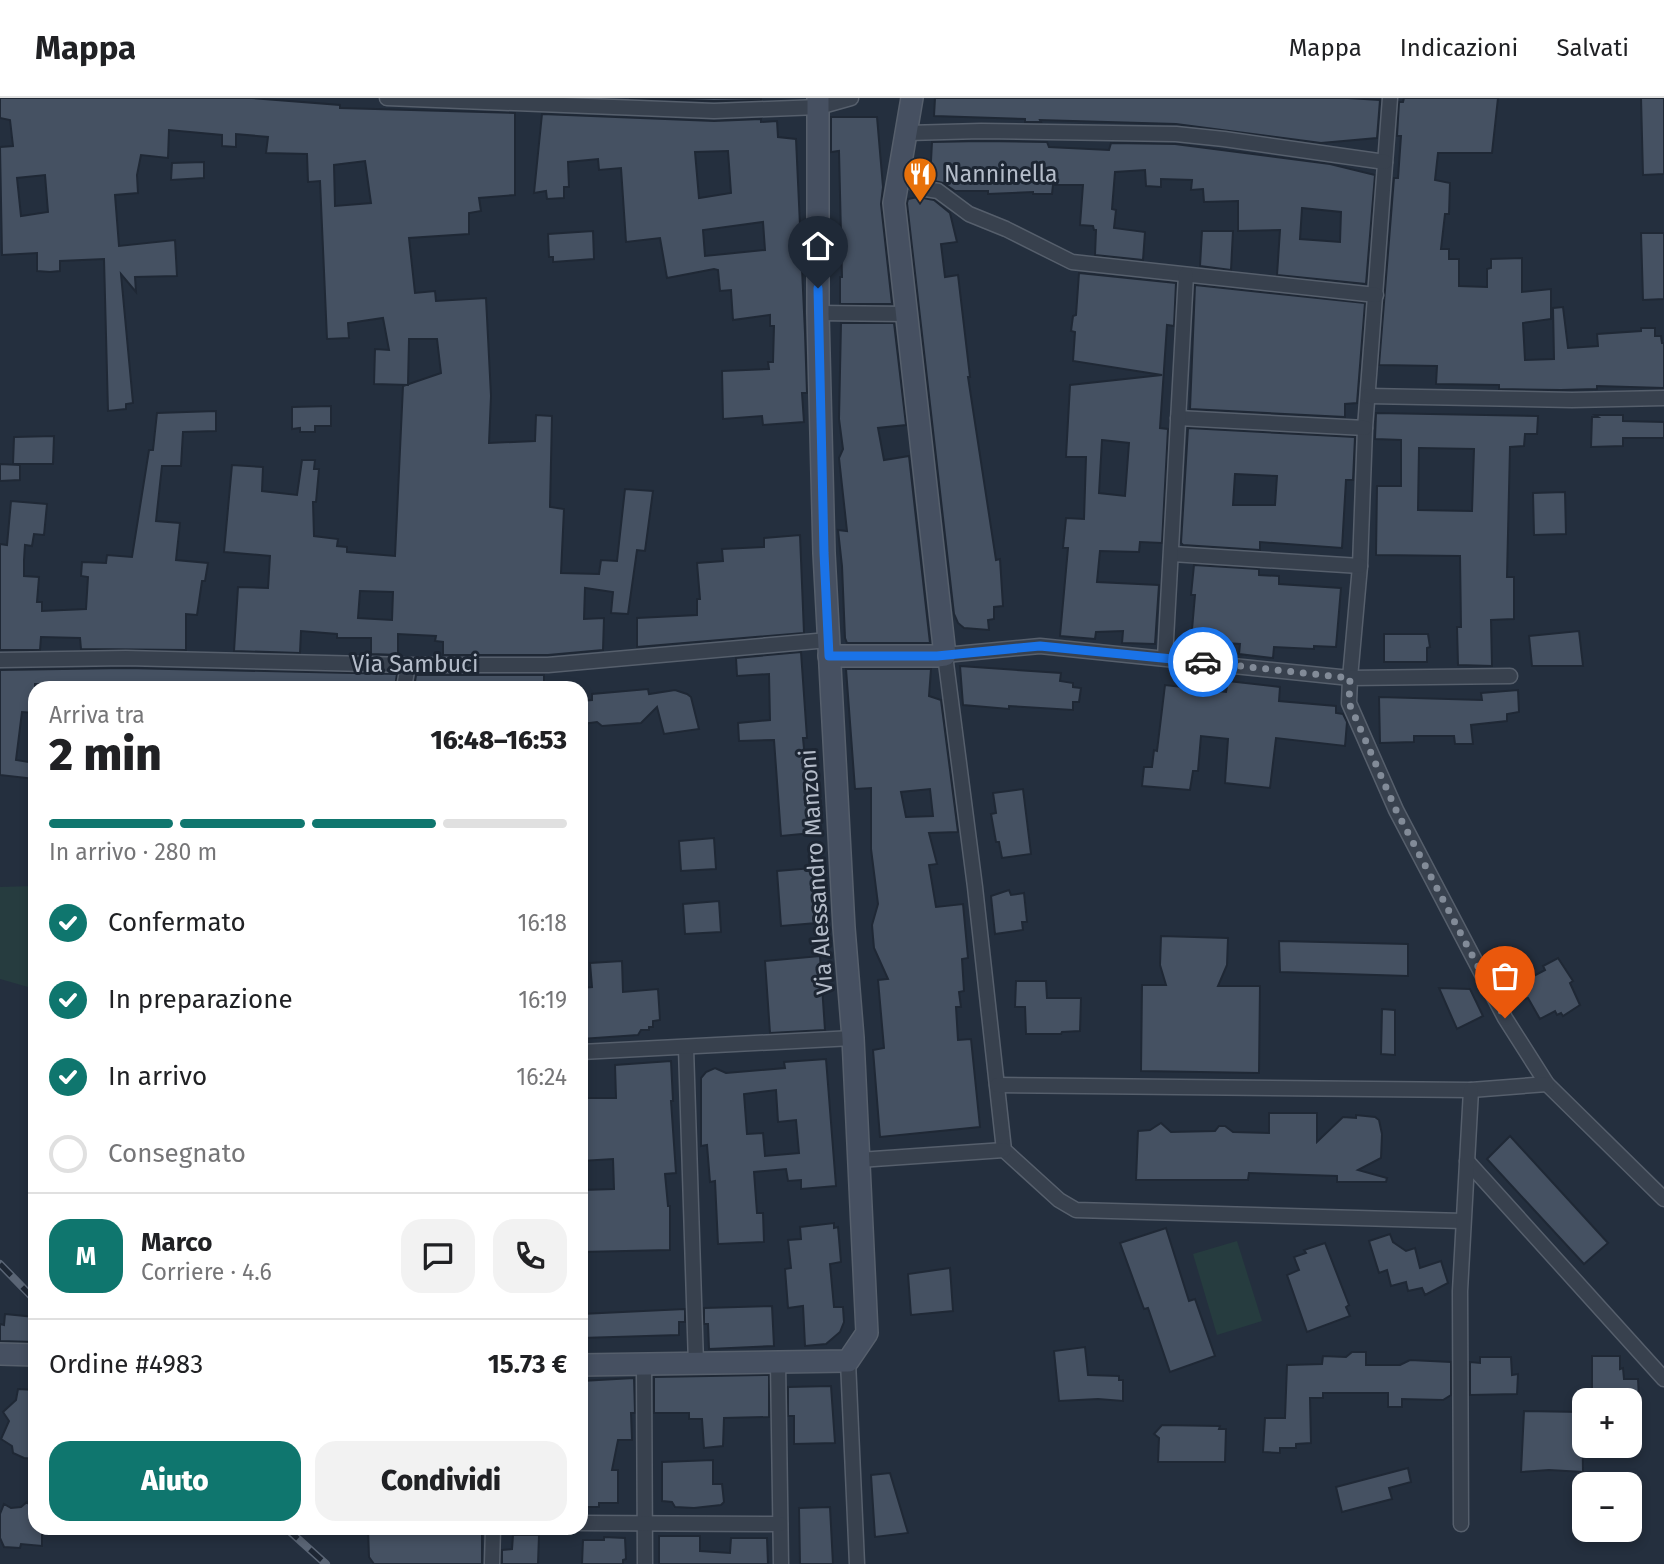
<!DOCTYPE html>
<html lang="it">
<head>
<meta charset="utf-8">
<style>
	:root { --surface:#fff; --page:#f2f2f2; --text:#202124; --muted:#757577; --line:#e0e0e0; --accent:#0f766e }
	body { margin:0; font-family:"Fira Sans",sans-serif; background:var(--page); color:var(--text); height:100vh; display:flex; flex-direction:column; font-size:26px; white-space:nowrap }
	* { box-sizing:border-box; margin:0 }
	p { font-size:23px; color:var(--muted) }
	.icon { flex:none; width:38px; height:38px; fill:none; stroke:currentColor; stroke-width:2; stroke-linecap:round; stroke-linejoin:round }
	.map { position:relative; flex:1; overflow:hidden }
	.details { position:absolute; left:28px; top:583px; width:560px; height:854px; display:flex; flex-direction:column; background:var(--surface); border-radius:21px; box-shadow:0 4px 10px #0003 }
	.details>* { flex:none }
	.buttons { position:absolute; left:1572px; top:1290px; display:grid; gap:14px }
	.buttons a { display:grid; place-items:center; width:70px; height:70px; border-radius:14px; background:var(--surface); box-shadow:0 4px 10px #0003; font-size:35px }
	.pin { position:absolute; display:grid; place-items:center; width:60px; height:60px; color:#fff; margin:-72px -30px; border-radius:50% 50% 50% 0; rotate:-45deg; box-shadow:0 0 7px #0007 }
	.pin .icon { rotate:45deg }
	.courier { position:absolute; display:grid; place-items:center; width:70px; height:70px; margin:-35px; border:5px solid #1a73e8; border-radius:50%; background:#fff; color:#222; box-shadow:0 2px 9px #0007 }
	.headline em { font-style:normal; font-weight:800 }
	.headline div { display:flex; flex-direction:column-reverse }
	.headline { display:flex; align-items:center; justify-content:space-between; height:119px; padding:0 21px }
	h1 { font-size:46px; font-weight:800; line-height:52px }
	.bar { display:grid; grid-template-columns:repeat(4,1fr); gap:10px 7px; align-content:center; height:84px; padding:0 21px }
	.bar i { height:9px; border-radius:5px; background:var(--line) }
	.bar .current { background:var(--accent) }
	.bar p { grid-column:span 4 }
	.line { display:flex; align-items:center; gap:18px; padding:0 21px; border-top:2px solid var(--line) }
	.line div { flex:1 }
	.round { display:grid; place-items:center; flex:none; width:74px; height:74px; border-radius:21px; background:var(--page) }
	ol { padding:0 21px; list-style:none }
	li { display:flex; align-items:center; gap:21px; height:77px }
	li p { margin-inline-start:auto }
	li .icon { padding:7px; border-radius:50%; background:var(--accent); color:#fff; stroke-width:4 }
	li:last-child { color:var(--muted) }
	li i { width:38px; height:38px; border:4px solid var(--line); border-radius:50% }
	.button { display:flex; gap:14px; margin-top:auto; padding:14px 21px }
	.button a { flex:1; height:80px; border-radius:21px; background:var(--accent); color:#fff; font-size:28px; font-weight:800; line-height:80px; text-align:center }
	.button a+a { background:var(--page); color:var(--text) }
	header { display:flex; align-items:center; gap:42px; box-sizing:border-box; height:98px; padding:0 35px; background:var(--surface); border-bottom:2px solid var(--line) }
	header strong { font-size:33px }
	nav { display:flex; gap:38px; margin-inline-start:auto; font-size:24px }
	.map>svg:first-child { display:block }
	.green { fill:#263c3f }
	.building { fill:#455162; stroke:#1f2835; stroke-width:2; fill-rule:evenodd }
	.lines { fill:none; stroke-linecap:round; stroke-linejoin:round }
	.street-casing { stroke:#565f6c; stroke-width:17 }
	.secondary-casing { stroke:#565f6c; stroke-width:24 }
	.street { stroke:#38414e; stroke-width:14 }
	.secondary { stroke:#465061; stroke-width:21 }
	.rail-casing { stroke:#5a6575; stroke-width:8 }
	.rail { stroke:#1d2633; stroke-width:5; stroke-dasharray:16; stroke-linecap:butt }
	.done { stroke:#828b98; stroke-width:7; stroke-dasharray:0 12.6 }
	.route { stroke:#1a73e8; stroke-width:9 }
	.labels { text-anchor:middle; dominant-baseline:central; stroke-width:6; stroke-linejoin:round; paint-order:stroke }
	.poi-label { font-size:23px; fill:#b4bcc9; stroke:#1d2633; text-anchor:start }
	.street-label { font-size:23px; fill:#b4bcc9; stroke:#1d2633 }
</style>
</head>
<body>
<header>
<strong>Mappa</strong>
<nav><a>Mappa</a><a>Indicazioni</a><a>Salvati</a></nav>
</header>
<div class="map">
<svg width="1664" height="1466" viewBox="0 0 1664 1466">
	<rect width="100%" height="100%" fill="#242f3e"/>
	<g class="green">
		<path d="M35 785V891L0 881V789L33 788Z"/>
		<path d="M1237 1143 1262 1223 1217 1237 1193 1156Z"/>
	</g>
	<g class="building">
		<path d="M0 0H252L340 7V10L515 15V97L479 100 481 113 469 115V136L409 140 415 195 435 193 436 203 486 200 491 298 489 345 535 343 536 317 552 318 550 409 564 411 561 475 599 476 601 462 617 463 625 391 653 393 645 453 637 452 628 516 611 515 613 494 585 490 584 521 604 520 603 552 548 557H443V544L435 543 436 538 398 536V557L371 556V540H337V536L301 533 300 555 234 553 238 489 268 490 270 458 224 454 232 367 263 369 262 393 297 397 302 362H315L314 371H319L316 404H313L314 438 338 441 337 448 347 449V454L395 458 403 288 441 275 437 241H409L408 287 374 286 375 251 389 252 383 220 348 225 349 240 327 241 320 83 308 84 307 56 266 55 268 39 236 36V49L222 48V37L169 32 168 60 141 57 137 77 138 95 115 97 119 148 175 142 177 178 135 179 136 194 121 176 133 305 126 306V311L108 313 104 161 60 163V173L50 174 37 173V155L2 157 0 49 13 48 10 22 0 20ZM365 63 371 105 335 108 334 67ZM45 77 48 114 21 118 17 80ZM360 493 393 494 392 522 358 520Z"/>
		<path d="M629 0H761V2L714 3Z"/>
		<path d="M935 0H1348L1380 2 1377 40 1321 45 1176 26 1040 22 1041 24H1025V21L934 18Z"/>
		<path d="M1404 0H1498L1492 55H1438L1435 82 1450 85 1449 116H1445L1441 151H1449V161H1459V188L1487 189V171L1491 170V161L1522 160V194L1551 191V221L1523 225 1525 262 1554 261 1553 210 1563 209 1568 250 1598 248 1597 236 1641 233V230H1655V238H1661L1662 245H1664V290L1597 288V291L1561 292 1499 291V287L1436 286 1437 268 1379 267 1394 80H1398L1401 38H1397L1399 4H1403Z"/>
		<path d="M1641 0H1664V76L1643 77Z"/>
		<path d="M542 16 714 23 761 21V24L777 23 778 39 796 41 805 235 807 295H802L804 324 763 327 762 318 723 321 722 273 769 271 768 264H773L774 228H770V217L733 222 731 192 720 193 718 172 714 171 667 180 660 140 626 144 621 70 599 72 598 61 568 64 569 89H564V100L547 101 546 93 534 95ZM728 53 731 95 699 100 695 54ZM763 124 765 152 705 158 703 132Z"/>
		<path d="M831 19H877L883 89 881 106 892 206H840V179H842L839 53 831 54Z"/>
		<path d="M981 43 1047 44 1049 49 1109 52 1111 45 1175 46 1330 66 1375 77 1366 186 1277 177 1280 132 1238 133V103L1204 104 1203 91 1191 92 1192 82 1161 81V89L1146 88 1145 72 1115 74 1112 111 1116 112 1114 130 1145 134 1143 162 1095 157 1096 132H1094L1093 128 1080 127 1083 87H1053L1052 96H1033V94L988 96V93H955L943 85 930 82 932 44ZM1302 110 1341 114 1340 144 1300 141Z"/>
		<path d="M204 64V80L171 82 172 65Z"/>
		<path d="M918 99 934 102 950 115 957 144 941 146 945 179 958 177 970 279H968L996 462 1000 461 1003 508 994 509V521L988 522 989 532 964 530 958 525 954 516 907 105 908 101Z"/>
		<path d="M593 133 594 161 553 164V159H549L548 136Z"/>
		<path d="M1202 133H1233L1231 172 1200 168Z"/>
		<path d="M1641 135H1664V201L1643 202Z"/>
		<path d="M1079 175 1176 185 1174 228 1167 227 1160 330 1168 331 1162 445 1140 444 1139 454 1100 453 1097 484 1159 487 1155 546 1122 545 1123 533 1096 534 1095 541 1060 538 1068 450H1063L1066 420 1084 421 1086 359H1066L1070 287 1162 277 1073 263 1075 234 1071 233 1073 218 1076 217ZM1102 342 1129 345 1125 398 1099 395Z"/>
		<path d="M1195 187 1365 205 1357 305 1345 306V319L1190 311Z"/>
		<path d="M841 225H894L906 327 878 330 884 362 909 358 930 545H847L845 540 842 468 838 432 847 433 839 360 843 351 839 321Z"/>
		<path d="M331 308V328H315V334H300V330L292 331V309Z"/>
		<path d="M216 313V333L183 334 181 368H162L156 423 180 425 176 462 208 465 205 483H202L197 517 186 516V552L81 551 80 540 41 539 40 552H0V446L7 447 11 403 47 406 44 437 34 436 32 448 25 447 24 462V478L39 479 37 504H42V513L86 511 88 479 81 478 82 464 106 465 107 457 132 459 149 352H153L157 315Z"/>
		<path d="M1376 315 1538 318 1537 336H1525L1524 348 1510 349 1507 479H1514V521L1491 522 1492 568 1458 567 1457 529H1461L1460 458 1376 457 1377 388H1401V342L1375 341ZM1419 350 1474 351 1472 413 1418 412Z"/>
		<path d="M1595 317H1623V323L1664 324V340H1623V348L1591 349 1592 319H1598Z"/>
		<path d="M1188 330 1355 339 1353 382H1346L1342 450 1260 444V452L1183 447 1181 445ZM1235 376 1277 378 1275 407H1233Z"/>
		<path d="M54 338 53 366H13L14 339Z"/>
		<path d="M0 366 20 367V382L0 383Z"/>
		<path d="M1565 394 1566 436 1534 437 1533 395Z"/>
		<path d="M800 437 804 535 637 549V520L697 517V501H700L697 465 723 463 722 451 764 449V440Z"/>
		<path d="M1194 467 1259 471V477L1279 478V486L1341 490 1336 549 1314 548V551L1274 549 1273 560 1239 556 1240 546 1191 543 1195 497H1191Z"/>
		<path d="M1579 533 1583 568H1532L1529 538Z"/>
		<path d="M1384 536H1428L1430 549 1427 550V564H1384Z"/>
		<path d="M801 554 807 640H803L812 735 781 738 774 642 739 643 738 625 770 622 769 576 737 578 736 560Z"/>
		<path d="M960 568 1061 575 1060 583 1073 585V589L1081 590 1079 604H1073V612L1009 608V611L963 607Z"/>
		<path d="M126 570 397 576 395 590H177L178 586H147V590H90V587L35 586V615L22 614 16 662 35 665V681L0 677V572Z"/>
		<path d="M846 571H931L929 598 941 602 958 734 929 735 937 766 929 767 936 809 963 806 968 860 962 861 964 893 959 894 961 909H956L958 942 971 941 980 1029 880 1039 873 952 884 950 878 882 888 881 874 850 873 839 872 827 878 806 871 751V690L855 691ZM930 691 933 718 906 719 901 694Z"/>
		<path d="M416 577H544V590H414Z"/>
		<path d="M1228 583 1280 589 1279 603 1336 608V615L1343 616 1347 624 1345 648 1276 640 1270 690 1225 685 1228 641 1201 638 1198 673H1193L1190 692 1142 688 1144 669H1152L1154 652 1157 653 1165 587 1226 594Z"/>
		<path d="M648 591 649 596 675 592 687 596 691 599 699 631 664 636 657 609 641 625 602 628 597 624 582 626 581 603 592 602V596Z"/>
		<path d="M1518 592 1519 614 1507 616V623L1471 627 1473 646H1455L1454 638H1414V644L1380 645 1379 599 1482 602 1481 595Z"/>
		<path d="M1023 691 1031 756 1002 760 999 744H996L991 716 996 715 993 695Z"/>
		<path d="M714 740 716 771 681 773 679 743Z"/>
		<path d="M813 770 817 825 781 828 777 773Z"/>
		<path d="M1009 792 1011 797 1024 795 1027 824H1022L1023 832 995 836 991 798Z"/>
		<path d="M719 803 721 834 685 836 683 806Z"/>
		<path d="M1161 838 1228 840 1227 867 1218 888H1260L1259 975 1141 973 1142 887H1166L1160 867Z"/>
		<path d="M1279 843 1408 846V878L1280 874Z"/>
		<path d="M820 858 825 932 770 935 765 863Z"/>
		<path d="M1558 860 1573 883 1570 885 1580 907 1563 918 1561 915 1557 917 1555 913 1540 921 1528 900 1522 902 1515 888 1545 872 1543 868Z"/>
		<path d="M622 863 623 894 658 891 660 922 653 923V929H649V932H641L638 937 581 941V890L592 889 590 865Z"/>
		<path d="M1016 883H1046L1047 900H1081L1080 933 1062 934 1061 936H1026L1025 909H1015Z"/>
		<path d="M1439 890 1470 891 1483 918 1457 931Z"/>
		<path d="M1382 911 1395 912V957L1381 956Z"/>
		<path d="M826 961 836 1088 801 1091V1082L788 1083 786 1071 754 1074 757 1115H763L764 1144 718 1146 715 1083 710 1084 707 1047 701 1048V980L706 974 715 970 726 975 785 970 784 964ZM776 992 778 1024 796 1022 799 1055 765 1058 763 1035 747 1036 744 996Z"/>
		<path d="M671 963 673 1003H671L676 1075 665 1076 668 1108H670V1152L581 1154V1092L614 1091 613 1061 581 1063V1000H616L615 967Z"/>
		<path d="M1269 1015H1317V1044L1343 1019 1356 1020V1017L1375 1019 1379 1022 1382 1036 1381 1060 1358 1072 1387 1080 1386 1084H1337V1078L1249 1075 1248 1082H1136L1138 1033 1150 1032 1161 1025 1171 1034 1215 1033 1219 1028H1225L1233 1034 1269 1035Z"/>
		<path d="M1510 1038 1608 1145 1584 1166 1487 1061Z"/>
		<path d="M834 1125V1130L838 1129 841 1164 830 1166 834 1209H843L844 1224 840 1234 826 1246 805 1248 803 1208 788 1210 785 1171 791 1170 788 1142 801 1141 800 1129Z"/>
		<path d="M1166 1130 1189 1203 1195 1201 1215 1258 1170 1274 1148 1210 1144 1211 1120 1145Z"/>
		<path d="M1390 1136 1393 1144 1406 1153 1415 1150 1420 1170 1441 1163 1448 1185 1425 1197 1422 1190 1408 1193 1406 1184 1391 1188 1387 1172 1379 1175 1369 1143Z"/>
		<path d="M1325 1145 1349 1207 1346 1209 1350 1218 1307 1234 1287 1177 1299 1172 1294 1159 1306 1155 1304 1152Z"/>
		<path d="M950 1170 953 1213 911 1217 908 1176Z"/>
		<path d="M772 1208 774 1248 709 1251 708 1226H704V1210Z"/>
		<path d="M685 1211V1224H679V1237L581 1240V1216Z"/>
		<path d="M5 1216 35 1219V1244L0 1243V1226L4 1227Z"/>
		<path d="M1085 1249 1088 1277 1119 1278V1282H1123V1303L1098 1301 1059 1303 1054 1253Z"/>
		<path d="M1352 1254H1366V1267H1400L1410 1262 1451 1264V1297L1443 1302 1402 1301V1309H1388V1295H1323V1300H1310L1311 1345 1296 1346V1350H1280V1355L1263 1354 1265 1320H1285L1287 1267 1322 1266 1323 1258 1346 1259Z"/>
		<path d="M1592 1258H1620V1271L1623 1270 1624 1281H1638L1639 1300 1592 1301Z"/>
		<path d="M1480 1259H1511L1512 1277 1518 1276 1517 1296 1470 1297V1264L1480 1265Z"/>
		<path d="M769 1277V1319L724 1320 723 1348 704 1350 702 1321H689V1315H654V1279Z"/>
		<path d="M634 1280 635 1315H631L632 1342H618L612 1372H618V1405H599V1409H583L581 1283Z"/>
		<path d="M831 1288 835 1345 794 1346V1318H788V1289Z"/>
		<path d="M18 1291 35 1292V1361L24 1360 13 1355 12 1348 1 1341 9 1323 3 1314 16 1302Z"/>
		<path d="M1524 1313 1582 1314 1583 1374 1549 1372 1521 1374Z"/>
		<path d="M1162 1327 1220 1328 1219 1331H1226L1225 1364H1158L1159 1340 1154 1336Z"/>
		<path d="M713 1362V1386H722L724 1404 721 1407 694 1410 675 1409 672 1404 662 1403V1364Z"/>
		<path d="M1408 1370 1411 1384 1389 1390 1392 1401 1342 1414 1336 1389Z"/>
		<path d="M890 1375 908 1435 875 1439 871 1377Z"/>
		<path d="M27 1404 31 1409 35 1410V1430H42V1448L21 1446 20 1450 4 1449 0 1440V1416L4 1406 11 1410 21 1409Z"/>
		<path d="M830 1409 833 1466H800L799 1410Z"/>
		<path d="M368 1431 482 1433V1466H374L369 1459Z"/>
		<path d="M513 1437H539L538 1466H502V1452L512 1451Z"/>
		<path d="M659 1438H700V1453L730 1455 731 1440H767L768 1466H659Z"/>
		<path d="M604 1439 625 1440 626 1461 623 1462V1466H582L583 1442H604Z"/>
	</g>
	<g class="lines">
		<g class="street-casing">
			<g id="street">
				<path d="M387 0 714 13 819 9 851 0"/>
				<path d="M1390 0 1365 330 1360 468 1350 580 1040 548 945 557 975 789 1004 1052 1059 1102 1076 1112 1463 1123"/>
				<path d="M907 35 981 33 1176 36 1224 41 1385 64"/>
				<path d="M900 73 920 90 938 93 969 116 1006 131 1072 164 1376 197"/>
				<path d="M818 215 907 216"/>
				<path d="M1368 298 1572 302 1664 300"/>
				<path d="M1178 320 1365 330"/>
				<path d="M1172 456 1360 468"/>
				<path d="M1165 560 1186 177"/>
				<path d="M0 562 126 560 408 567H548L828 542"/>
				<path d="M1510 578 1350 580 1349 605 1396 712 1505 920 1547 986 1664 1101"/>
				<path d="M404 590 408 567"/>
				<path d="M686 950 696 1266"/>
				<path d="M581 954 853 940"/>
				<path d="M997 987 1471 992 1547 986"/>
				<path d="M859 1062 1004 1052"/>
				<path d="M1467 1063 1664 1281"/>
				<path d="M848 1263 857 1466"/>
				<path d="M778 1264 781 1466"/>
				<path d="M644 1267 645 1466"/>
				<path d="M581 1425 780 1426"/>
				<path d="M1461 1426 1460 1193 1471 992"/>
				<path d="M492 1466 493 1430"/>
			</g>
		</g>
		<g class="secondary-casing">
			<g id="secondary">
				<path d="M829 558H937L945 557 894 105 912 0"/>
				<path d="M0 1256 35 1257"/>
				<path d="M581 1267 848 1263 867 1235 853 940 844 830 824 455 818 215V0"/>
			</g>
		</g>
		<use href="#street" class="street"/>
		<use href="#secondary" class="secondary"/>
		<g class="rail-casing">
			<g id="rail">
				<path d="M0 1166 35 1202"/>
				<path d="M286 1430 326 1466"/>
			</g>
		</g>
		<use href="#rail" class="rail"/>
	</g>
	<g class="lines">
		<path class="done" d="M1203 564 1350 580 1349 605 1396 712 1505 920"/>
		<path class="route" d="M818 190 824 455 829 558H937L1040 548 1203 564"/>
	</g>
	<defs>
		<g id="restaurant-pin" transform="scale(1.75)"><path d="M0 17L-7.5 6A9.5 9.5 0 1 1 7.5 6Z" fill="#e8710a" stroke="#1d2633"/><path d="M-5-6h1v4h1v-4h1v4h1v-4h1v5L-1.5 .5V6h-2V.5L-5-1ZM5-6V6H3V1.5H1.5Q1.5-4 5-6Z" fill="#fff"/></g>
	</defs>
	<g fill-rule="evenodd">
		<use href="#restaurant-pin" x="920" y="76"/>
	</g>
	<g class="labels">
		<g class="poi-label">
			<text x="944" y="76">Nanninella</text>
		</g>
		<g class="street-label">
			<text x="415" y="566">Via Sambuci</text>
			<text transform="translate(816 774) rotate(-94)">Via Alessandro Manzoni</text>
		</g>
	</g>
</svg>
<div class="buttons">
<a>+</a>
<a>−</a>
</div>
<div class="pin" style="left:1505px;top:920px;background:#ea580c"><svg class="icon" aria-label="bag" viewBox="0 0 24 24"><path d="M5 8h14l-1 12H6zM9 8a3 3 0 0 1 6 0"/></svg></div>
<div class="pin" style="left:818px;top:190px;background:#1f2937"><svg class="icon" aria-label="home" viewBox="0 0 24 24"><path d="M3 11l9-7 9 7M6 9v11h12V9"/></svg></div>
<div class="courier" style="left:1203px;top:564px"><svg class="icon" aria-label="car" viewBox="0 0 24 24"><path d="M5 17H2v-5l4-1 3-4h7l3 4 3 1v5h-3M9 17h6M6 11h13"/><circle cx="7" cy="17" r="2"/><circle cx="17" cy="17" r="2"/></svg></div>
<section class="details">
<div class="headline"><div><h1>2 min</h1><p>Arriva tra</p></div><em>16:48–16:53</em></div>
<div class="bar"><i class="current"></i><i class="current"></i><i class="current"></i><i></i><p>In arrivo · 280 m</p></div>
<ol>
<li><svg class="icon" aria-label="check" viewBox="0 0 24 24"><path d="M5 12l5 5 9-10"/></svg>Confermato<p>16:18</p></li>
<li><svg class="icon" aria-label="check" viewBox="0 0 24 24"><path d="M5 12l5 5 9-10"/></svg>In preparazione<p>16:19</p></li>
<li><svg class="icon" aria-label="check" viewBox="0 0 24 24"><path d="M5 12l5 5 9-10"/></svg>In arrivo<p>16:24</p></li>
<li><i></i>Consegnato</li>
</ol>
<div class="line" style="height:126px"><b class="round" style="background:var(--accent);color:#fff">M</b><div><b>Marco</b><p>Corriere · 4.6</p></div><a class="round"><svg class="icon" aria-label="chat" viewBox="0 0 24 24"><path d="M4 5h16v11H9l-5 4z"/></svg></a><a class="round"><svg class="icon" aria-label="phone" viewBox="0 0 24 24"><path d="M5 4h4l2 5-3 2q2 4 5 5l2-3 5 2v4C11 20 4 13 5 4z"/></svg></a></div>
<div class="line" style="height:91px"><div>Ordine #4983</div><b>15.73 €</b></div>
<div class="button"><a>Aiuto</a><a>Condividi</a></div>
</section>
</div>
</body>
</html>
